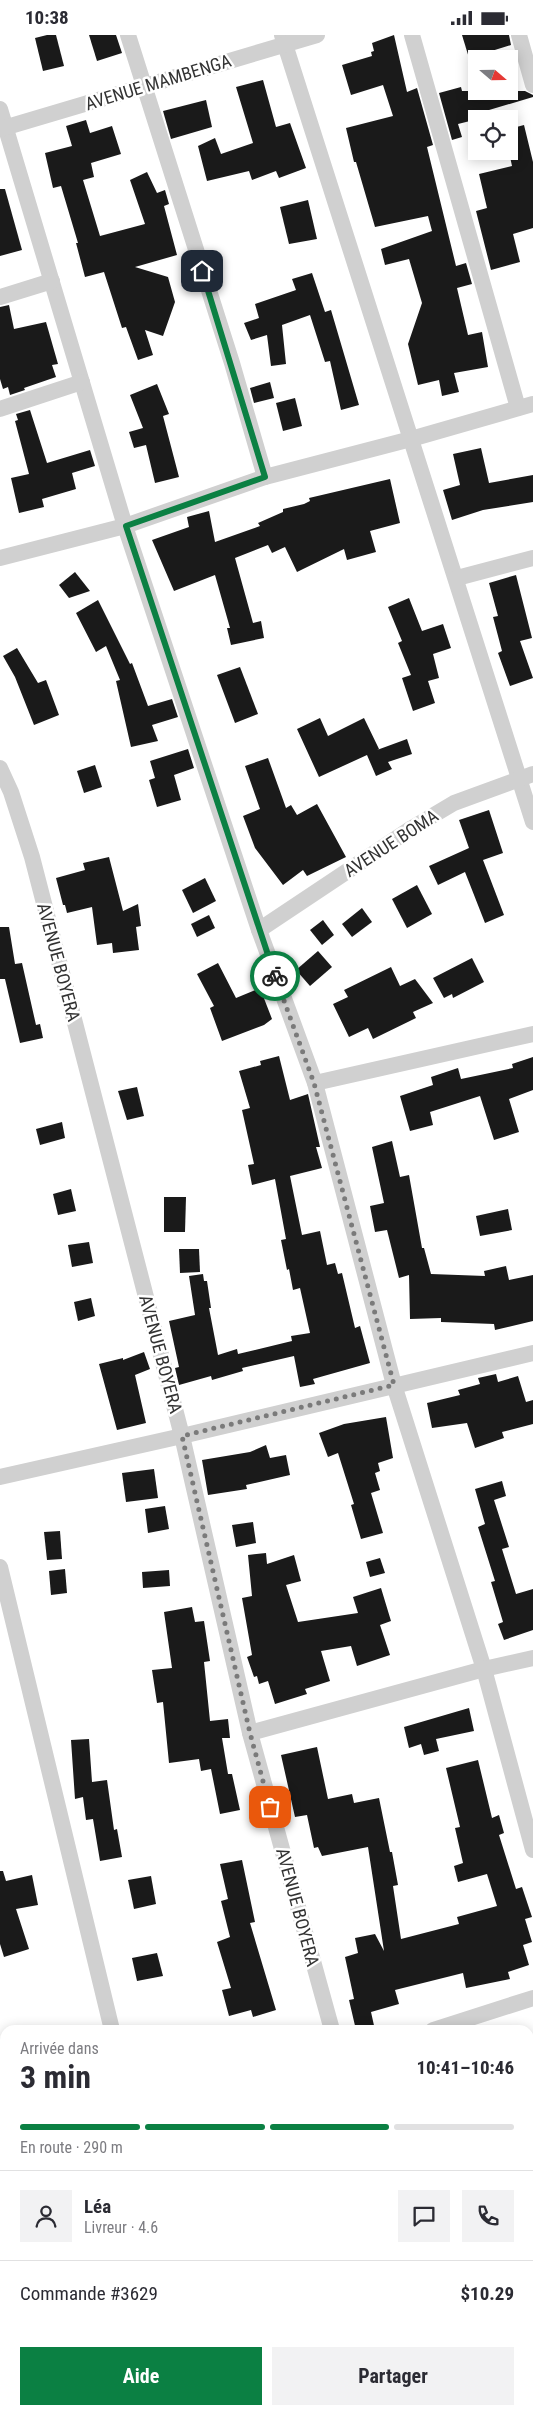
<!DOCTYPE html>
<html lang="fr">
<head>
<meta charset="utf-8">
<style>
	:root { --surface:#fff; --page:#f2f2f3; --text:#2b2b33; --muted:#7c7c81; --line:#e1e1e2; --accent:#0b8043 }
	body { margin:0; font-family:"Roboto Condensed",sans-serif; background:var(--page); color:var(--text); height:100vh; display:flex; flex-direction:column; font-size:19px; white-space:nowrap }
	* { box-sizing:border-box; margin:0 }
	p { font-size:16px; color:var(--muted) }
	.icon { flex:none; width:28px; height:28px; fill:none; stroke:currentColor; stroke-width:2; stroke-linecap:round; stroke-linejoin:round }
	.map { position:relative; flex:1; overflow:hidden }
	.details { position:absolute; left:0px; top:1990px; width:534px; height:390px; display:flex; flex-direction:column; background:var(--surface); border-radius:15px 15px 0 0; box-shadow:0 2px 12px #0003 }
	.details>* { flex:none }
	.needle { width:32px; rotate:110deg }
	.buttons { position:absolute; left:468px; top:15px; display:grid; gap:10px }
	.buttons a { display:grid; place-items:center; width:50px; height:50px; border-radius:0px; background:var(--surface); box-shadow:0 2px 12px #0003; font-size:25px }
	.pin { position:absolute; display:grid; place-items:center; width:42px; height:42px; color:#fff; margin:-21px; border-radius:10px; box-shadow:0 2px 8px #0006 }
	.courier { position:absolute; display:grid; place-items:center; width:50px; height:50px; margin:-25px; border:4px solid #0b8043; border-radius:50%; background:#fff; color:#222; box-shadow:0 1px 6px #0007 }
	.head em { font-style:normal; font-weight:700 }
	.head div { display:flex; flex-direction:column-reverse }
	.head { display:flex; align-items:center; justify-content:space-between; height:85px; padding:0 20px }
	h1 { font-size:32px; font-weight:700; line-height:38px }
	.bar { display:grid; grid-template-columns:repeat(4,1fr); gap:8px 5px; align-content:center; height:60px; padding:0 20px }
	.bar i { height:6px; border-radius:4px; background:var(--line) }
	.bar .active { background:var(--accent) }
	.bar p { grid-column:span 4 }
	.line { display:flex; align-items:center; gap:12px; padding:0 20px; border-top:1px solid var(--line) }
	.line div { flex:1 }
	.round { display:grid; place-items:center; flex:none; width:52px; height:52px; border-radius:0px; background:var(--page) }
	.action { display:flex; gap:10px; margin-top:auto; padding:10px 20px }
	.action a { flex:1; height:58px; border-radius:0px; background:var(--accent); color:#fff; font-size:20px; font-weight:700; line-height:58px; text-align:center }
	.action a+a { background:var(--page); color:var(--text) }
	.status { display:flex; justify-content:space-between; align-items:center; height:35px; padding:0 25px; background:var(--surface); direction:ltr }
	.status svg { height:14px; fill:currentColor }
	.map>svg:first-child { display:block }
	.building { fill:#1a1a1a }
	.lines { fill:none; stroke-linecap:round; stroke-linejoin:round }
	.minor { stroke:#d0d0d0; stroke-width:16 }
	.tertiary { stroke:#d0d0d0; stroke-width:20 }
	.done { stroke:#7a7a7a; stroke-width:5; stroke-dasharray:0 9 }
	.route { stroke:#0b8043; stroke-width:6 }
	.labels { text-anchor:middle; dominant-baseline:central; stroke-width:5; stroke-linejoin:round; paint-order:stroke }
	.street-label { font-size:18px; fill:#333; stroke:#fff }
</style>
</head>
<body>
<div class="status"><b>10:38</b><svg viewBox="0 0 49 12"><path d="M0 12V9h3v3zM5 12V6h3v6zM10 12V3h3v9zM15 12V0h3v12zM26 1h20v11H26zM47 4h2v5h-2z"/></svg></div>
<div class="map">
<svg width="533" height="2380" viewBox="0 0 533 2380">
	<rect width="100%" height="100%" fill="#fff"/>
	<g class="building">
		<path d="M47 0H56L64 31 43 36 35 3Z"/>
		<path d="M89 0H116L122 18 97 26Z"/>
		<path d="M394 0 407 57 417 53 433 110 427 112 456 231 466 228 472 249 457 253 468 300 482 297 488 332 454 338 459 357 442 361 439 345 418 350 408 309 422 268 409 224 385 230 381 214 432 196 428 181 375 192 356 127H354L346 93 393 81 383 50 351 60 342 30 372 21 371 17 374 16 372 8Z"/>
		<path d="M462 0H509L511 10 469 23Z"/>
		<path d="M263 45 276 92 290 88 306 133 279 143 276 136 252 145 249 136 207 146 198 111 215 103 221 119 253 108 236 52Z"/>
		<path d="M461 52 462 56H525L533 60V62L469 81 470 86 458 89 462 102 452 105 439 58Z"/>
		<path d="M206 65 212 92 171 104 163 76Z"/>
		<path d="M86 85 90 98 112 91 121 119 91 128 94 142 83 145 100 201 145 189 130 145 147 137 157 158 165 155 169 169 164 171 177 220 135 232 168 242 175 267 163 301 145 295 153 320 138 325 126 292 122 293 104 237 85 242 76 208H78L61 151 53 153 45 118 72 111 66 91Z"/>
		<path d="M524 90 533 127V193L513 199 520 227 491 235 476 176 487 173 479 139 512 131 509 117V94Z"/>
		<path d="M0 154H5L22 215 0 221Z"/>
		<path d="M308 165 317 204 289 209 280 172Z"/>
		<path d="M312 238 325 277 331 275 359 370 341 375 330 326 325 327 310 280 282 290 286 329 271 331 267 300 251 305 244 288 259 283 255 269 296 255 292 244Z"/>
		<path d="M9 270 14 294 46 287 58 329 52 330 56 342 24 353 25 355 10 360 8 352 3 354 0 344V272Z"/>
		<path d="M270 347 274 363 254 368 250 353Z"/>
		<path d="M157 349 169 379 163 381 179 442 155 448 146 410 134 413 129 397 143 393 130 360Z"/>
		<path d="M295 363 302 391 283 396 276 368Z"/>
		<path d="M30 375 47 428 90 415 95 431 72 438 76 454 42 464 44 472 19 478 11 443 29 439 15 386 18 385 16 379Z"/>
		<path d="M481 413 489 448 533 440V467L483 475 452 485 443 455 460 450 453 419Z"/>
		<path d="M390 444 400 488 370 496 376 517 347 525 344 514 297 537 285 512 272 518 268 510 235 523 253 588 261 586 264 603 231 610 227 593H230L215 540 174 556 152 505 189 492 187 482 209 476 215 507 260 491 258 488 283 477V474L304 469 310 466 309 463Z"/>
		<path d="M75 537 90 556 69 563 59 550Z"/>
		<path d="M516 540 532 603 520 606 533 643 510 651 498 618 502 616 493 582 498 581 489 548Z"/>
		<path d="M409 563 422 596 443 589 451 613 433 619 439 643 428 646 435 668 413 676 402 643 411 640 398 608 402 606 388 572Z"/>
		<path d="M98 565 130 629 132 628 148 671 172 664 178 682 152 690 158 706 131 712 116 646 120 645 106 611 96 617 76 578Z"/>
		<path d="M17 613 38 648 46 645 59 680 34 690 15 642 3 621Z"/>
		<path d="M240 632 258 679 235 688 217 640Z"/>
		<path d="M320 683 328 701 364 683 379 714 377 715 407 704 412 719 388 727 392 734 376 741 367 720 319 742 297 694Z"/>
		<path d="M188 714 194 733 174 740 181 765 157 772 149 745 155 743 150 726Z"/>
		<path d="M268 723 286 773 291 770 297 780 317 769 346 822 307 841 303 835 283 850 255 813 243 781 260 774 245 731Z"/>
		<path d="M95 730 102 752 84 758 77 736Z"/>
		<path d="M489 775 503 818 483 825 504 880 485 888 465 837 438 850 429 831 469 813 459 785Z"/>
		<path d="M109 822 123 876 138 869 141 891 136 892 139 915 113 918 112 908 97 910 92 872 67 878 65 870H63L56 843 85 835 83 828Z"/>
		<path d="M205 843 216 866 193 878 182 855Z"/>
		<path d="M417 850 432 879 407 893 392 864Z"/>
		<path d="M362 873 372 887 352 902 342 889Z"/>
		<path d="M209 880 215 893 197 902 191 889Z"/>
		<path d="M323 885 334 900 322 910 310 895Z"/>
		<path d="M0 892H9L15 929 22 928 36 990 40 989 43 1003 20 1008 5 944H0Z"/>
		<path d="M318 916 332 932 310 951 296 935Z"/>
		<path d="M472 923 484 947 453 963 452 959 444 963 433 943Z"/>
		<path d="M218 928 236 963 260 953 272 984 264 990 222 1006 210 973 214 971 197 939Z"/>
		<path d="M391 932 400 951 415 944 433 968 413 977 416 983 373 1004 368 993 349 1002 333 969 348 962 344 955Z"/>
		<path d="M279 1021 290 1065 308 1059 320 1112H316L322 1133 290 1141 302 1200 320 1196 327 1230 335 1228 338 1239 342 1238 355 1293 360 1291 370 1328 313 1344 315 1349 300 1352 294 1321 242 1333 243 1336 212 1345 211 1341 179 1350 175 1333 179 1332 169 1286 195 1280 189 1241 203 1239 204 1246H207L211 1273H209L218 1320 237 1314 238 1319 292 1306 291 1301 310 1298 300 1253 293 1255 289 1234 287 1235 281 1205 286 1204 275 1144 252 1150 248 1130 254 1129 242 1075 250 1073 239 1036 261 1030 260 1026Z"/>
		<path d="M533 1022V1055L509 1064 519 1097 494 1105 480 1061 430 1077 433 1090 410 1096 400 1061 433 1050 431 1042 458 1033 461 1044 513 1033 512 1029Z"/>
		<path d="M137 1052 144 1081 127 1085 118 1056Z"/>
		<path d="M62 1087 65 1103 40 1110 36 1094Z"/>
		<path d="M392 1106 400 1142 409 1140 422 1213H424L431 1239 485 1241 484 1236 506 1231 509 1245 533 1240V1286L495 1295 494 1289 441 1287V1283L410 1284 409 1240 399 1243 387 1195 375 1197 370 1171 384 1168 372 1112Z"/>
		<path d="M71 1154 76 1176 58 1180 53 1159Z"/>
		<path d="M164 1162H186L185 1197H164Z"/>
		<path d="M508 1174 512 1195 480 1201 476 1181Z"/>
		<path d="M89 1207 93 1228 72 1232 68 1210Z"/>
		<path d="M179 1214H199L200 1237 180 1238Z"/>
		<path d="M91 1263 95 1281 78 1286 74 1267Z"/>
		<path d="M144 1317 150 1334 135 1340 146 1388 117 1395 99 1329 123 1323V1325Z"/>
		<path d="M496 1339 498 1347 518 1341 526 1367 533 1365V1389L502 1397 504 1403 475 1413 467 1388 432 1393 427 1368 460 1360 458 1355 480 1349 478 1343Z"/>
		<path d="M386 1382 393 1423 378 1428 380 1436 375 1438 380 1455 371 1458 383 1498 361 1504 351 1470 354 1469 338 1418 328 1422 319 1398 344 1389Z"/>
		<path d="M266 1410 270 1423 286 1420 290 1440 246 1450 247 1454 208 1460 202 1425 250 1417Z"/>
		<path d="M154 1434 158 1463 126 1467 122 1438Z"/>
		<path d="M502 1446 506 1461 494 1465 509 1512 502 1514 516 1559 533 1554V1595L504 1605 498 1589 503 1587 491 1547 495 1546 478 1492 485 1489 475 1454Z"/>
		<path d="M165 1471 169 1494 148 1498 145 1474Z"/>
		<path d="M253 1487 256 1508 236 1512 232 1490Z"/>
		<path d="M60 1496 62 1524 47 1525 44 1497Z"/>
		<path d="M266 1518 267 1529 294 1520 301 1546 286 1550 298 1587 358 1578 353 1562 381 1553 391 1586 380 1590 390 1620 357 1631 351 1611 321 1616 330 1646 305 1654 307 1659 275 1669 268 1646 259 1649 257 1641 254 1642 247 1622 252 1620 242 1563 252 1561 248 1520Z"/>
		<path d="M380 1523 385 1538 370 1542 366 1527Z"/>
		<path d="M65 1534 67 1558 51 1560 49 1536Z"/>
		<path d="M169 1535 170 1551 143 1553 142 1537Z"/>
		<path d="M192 1572 195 1587 204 1586 210 1626 204 1627 210 1686 228 1684 230 1703H222L228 1739H232L240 1775 220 1779 211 1734 201 1736 199 1724 169 1728 163 1667 157 1668 152 1635 172 1633 164 1577Z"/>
		<path d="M469 1673 474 1696 436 1704 439 1716 424 1720 421 1709 409 1713 404 1692Z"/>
		<path d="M89 1704 92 1747 107 1745 114 1795 117 1794 122 1822 100 1826 93 1784 86 1785 83 1762 75 1764 71 1705Z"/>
		<path d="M317 1712 328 1764 352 1759 354 1768 379 1763 390 1817H392L398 1850 393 1851 401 1904 459 1889 457 1882 497 1871 487 1839 458 1847 454 1831 463 1828 455 1793 460 1792 446 1733 478 1725 492 1783 499 1780 504 1798 499 1800 516 1854 522 1852 532 1882 525 1884 532 1907 523 1910 529 1930 508 1937 510 1944 466 1953 463 1938 395 1955 399 1969 371 1977 375 1995H356L349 1965 354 1964 345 1922 358 1918 355 1903 375 1899 384 1916 368 1812 322 1821 318 1812 314 1813 307 1780 295 1782 281 1720Z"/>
		<path d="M242 1825 255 1887 250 1888 276 1975 253 1982 251 1975 229 1981 222 1955 231 1953 217 1907 230 1902 221 1866 228 1864 220 1829Z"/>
		<path d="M0 1836H3L6 1846 32 1840 38 1870 16 1874 29 1914 4 1922 0 1909Z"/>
		<path d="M151 1841 156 1869 134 1874 128 1845Z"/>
		<path d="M157 1918 163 1941 137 1946 132 1923Z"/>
	</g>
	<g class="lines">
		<g class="minor">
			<path d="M128 0 232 328 265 442"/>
			<path d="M282 0 533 787"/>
			<path d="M412 0 518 373"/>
			<path d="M519 0 533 50"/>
			<path d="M0 74 125 491 259 895 315 1048 394 1350 484 1634 533 1815"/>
			<path d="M0 94 317 0"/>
			<path d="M0 262 52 246"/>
			<path d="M0 374 82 347"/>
			<path d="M0 523 125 491 265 442 411 404 533 369"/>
			<path d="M457 543 533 523"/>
			<path d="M0 733 11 757 32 822 182 1401 250 1698 332 1995"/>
			<path d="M259 895 412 793 454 768 533 739"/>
			<path d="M315 1048 533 999"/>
			<path d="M0 1442 182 1401 533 1318"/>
			<path d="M0 1532 112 1995"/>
			<path d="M250 1698 484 1634 533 1623"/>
			<path d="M433 1995 533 1963"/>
			<path d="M0 2267 5 2287"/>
			<path d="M27 2375 29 2380"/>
			<path d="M204 2375 205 2380"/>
			<path d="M427 2375 428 2380"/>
		</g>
		<g class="tertiary">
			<path d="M529 2313 533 2312"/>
			<path d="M269 2380 288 2375"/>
		</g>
	</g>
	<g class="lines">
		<path class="done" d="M270 1772 250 1698 182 1401 394 1350 314 1048 275 941"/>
		<path class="route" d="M202 236 265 442 126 491 275 941"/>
	</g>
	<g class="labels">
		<g class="street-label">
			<text transform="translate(158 47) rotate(-17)">AVENUE MAMBENGA</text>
			<text transform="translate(391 808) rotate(-33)">AVENUE BOMA</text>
			<text transform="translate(59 927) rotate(75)">AVENUE BOYERA</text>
			<text transform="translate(161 1319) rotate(75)">AVENUE BOYERA</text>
			<text transform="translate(298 1872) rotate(75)">AVENUE BOYERA</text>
		</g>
	</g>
</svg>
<div class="buttons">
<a><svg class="needle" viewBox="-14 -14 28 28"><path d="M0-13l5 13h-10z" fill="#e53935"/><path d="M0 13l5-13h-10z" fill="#7c7c81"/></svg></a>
<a><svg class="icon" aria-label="locate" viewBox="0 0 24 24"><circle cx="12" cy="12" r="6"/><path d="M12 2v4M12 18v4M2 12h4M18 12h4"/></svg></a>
</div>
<div class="pin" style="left:270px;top:1772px;background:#ea580c"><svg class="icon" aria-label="bag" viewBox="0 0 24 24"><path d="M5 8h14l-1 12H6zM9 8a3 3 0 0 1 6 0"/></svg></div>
<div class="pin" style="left:202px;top:236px;background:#1f2937"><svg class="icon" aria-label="home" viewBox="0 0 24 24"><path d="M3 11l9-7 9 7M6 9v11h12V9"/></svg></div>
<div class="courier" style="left:275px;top:941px"><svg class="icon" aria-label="bike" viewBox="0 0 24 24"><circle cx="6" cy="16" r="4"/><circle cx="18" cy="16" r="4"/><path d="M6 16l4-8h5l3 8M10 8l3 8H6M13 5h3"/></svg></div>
<section class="details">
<div class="head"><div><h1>3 min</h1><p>Arrivée dans</p></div><em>10:41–10:46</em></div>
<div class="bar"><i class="active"></i><i class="active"></i><i class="active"></i><i></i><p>En route · 290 m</p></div>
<div class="line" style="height:90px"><a class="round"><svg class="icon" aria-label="person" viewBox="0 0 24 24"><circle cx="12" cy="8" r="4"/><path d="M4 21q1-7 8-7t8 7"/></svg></a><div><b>Léa</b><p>Livreur · 4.6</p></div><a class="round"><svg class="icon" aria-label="chat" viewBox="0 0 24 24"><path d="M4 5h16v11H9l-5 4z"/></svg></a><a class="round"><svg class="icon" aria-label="phone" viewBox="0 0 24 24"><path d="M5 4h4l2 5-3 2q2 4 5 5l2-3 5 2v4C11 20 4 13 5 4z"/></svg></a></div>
<div class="line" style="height:65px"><div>Commande #3629</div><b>$10.29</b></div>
<div class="action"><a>Aide</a><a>Partager</a></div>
</section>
</div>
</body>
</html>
